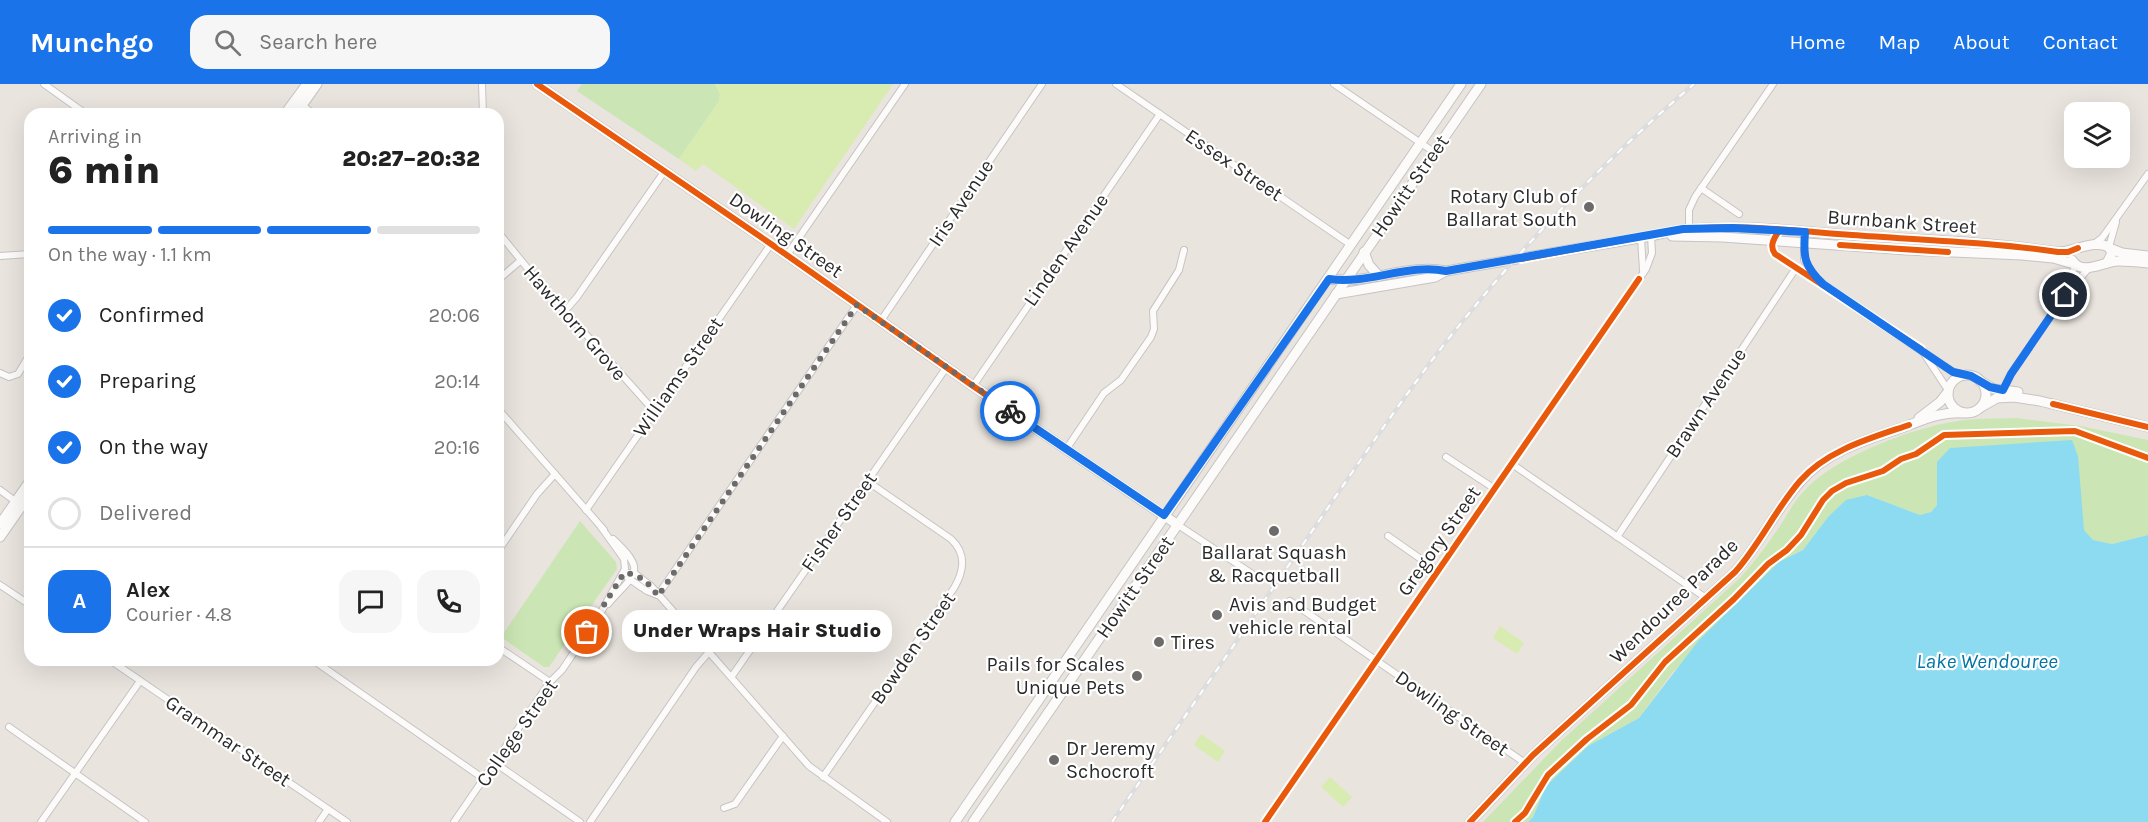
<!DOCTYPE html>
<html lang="en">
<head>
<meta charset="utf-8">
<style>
	:root { --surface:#fff; --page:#f6f6f6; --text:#222; --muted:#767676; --line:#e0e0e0; --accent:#1a73e8 }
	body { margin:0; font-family:Karla,sans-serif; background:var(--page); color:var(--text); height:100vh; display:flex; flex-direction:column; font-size:22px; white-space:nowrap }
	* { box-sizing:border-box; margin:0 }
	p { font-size:20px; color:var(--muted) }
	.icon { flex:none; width:33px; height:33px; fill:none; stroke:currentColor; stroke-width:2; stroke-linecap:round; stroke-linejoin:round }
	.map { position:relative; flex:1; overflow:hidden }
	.details { position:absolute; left:24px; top:24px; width:480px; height:558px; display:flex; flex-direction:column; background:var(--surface); border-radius:18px; box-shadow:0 6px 24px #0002 }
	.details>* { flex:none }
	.controls { position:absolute; left:2064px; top:18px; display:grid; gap:12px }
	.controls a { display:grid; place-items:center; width:66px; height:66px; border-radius:12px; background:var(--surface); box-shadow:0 6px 24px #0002; font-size:30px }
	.pin { position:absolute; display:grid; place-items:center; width:51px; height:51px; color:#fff; margin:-26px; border:3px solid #fff; border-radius:50%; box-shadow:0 2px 6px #0007 }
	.courier { position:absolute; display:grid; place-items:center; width:60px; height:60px; margin:-30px; border:4px solid #1a73e8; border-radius:50%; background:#fff; color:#222; box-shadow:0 2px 8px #0007 }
	.bubble { position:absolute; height:42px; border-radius:18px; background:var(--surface); box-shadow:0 6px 24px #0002; font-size:20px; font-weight:800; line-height:42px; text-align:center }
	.headline em { font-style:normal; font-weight:800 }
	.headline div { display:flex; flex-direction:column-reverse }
	.headline { display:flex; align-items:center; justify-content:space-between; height:102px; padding:0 24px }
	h1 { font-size:39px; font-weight:800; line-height:45px }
	.bar { display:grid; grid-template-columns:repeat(4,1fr); gap:9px 6px; align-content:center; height:72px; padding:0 24px }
	.bar i { height:8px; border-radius:4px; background:var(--line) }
	.bar .active { background:var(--accent) }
	.bar p { grid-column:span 4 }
	.line { display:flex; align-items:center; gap:15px; padding:0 24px; border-top:2px solid var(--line) }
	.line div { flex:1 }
	.round { display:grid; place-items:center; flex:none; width:63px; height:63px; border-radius:18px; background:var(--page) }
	ol { padding:0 24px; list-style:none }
	li { display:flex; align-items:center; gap:18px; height:66px }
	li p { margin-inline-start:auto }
	li .icon { padding:6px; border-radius:50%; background:var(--accent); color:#fff; stroke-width:4 }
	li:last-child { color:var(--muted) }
	li i { width:33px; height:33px; border:3px solid var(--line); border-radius:50% }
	header { display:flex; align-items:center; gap:36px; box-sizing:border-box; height:84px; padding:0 30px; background:var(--accent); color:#fff }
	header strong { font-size:28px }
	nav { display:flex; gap:33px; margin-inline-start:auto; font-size:21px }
	.search { width:420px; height:54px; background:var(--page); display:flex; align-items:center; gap:15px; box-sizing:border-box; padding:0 21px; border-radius:18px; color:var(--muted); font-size:22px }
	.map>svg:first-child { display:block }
	.green { fill:#cbe6b4 }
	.pitch { fill:#d8ebb1 }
	.water { fill:#8ddbf0 }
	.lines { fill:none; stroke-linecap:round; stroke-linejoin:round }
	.street-casing { stroke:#c6c4c5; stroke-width:8 }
	.secondary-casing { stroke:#c6c4c5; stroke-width:11 }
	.street { stroke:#fcfbfa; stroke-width:6 }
	.secondary { stroke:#fcfbfa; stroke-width:9 }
	.rail-casing { stroke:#dddddf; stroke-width:4.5 }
	.rail { stroke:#fff; stroke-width:2; stroke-dasharray:7; stroke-linecap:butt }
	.cycleway-casing { stroke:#fff; stroke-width:10 }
	.cycleway { stroke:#e8590c; stroke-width:6 }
	.done { stroke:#6d6b69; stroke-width:6; stroke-dasharray:0 10.8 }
	.route { stroke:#1a73e8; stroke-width:8 }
	.poi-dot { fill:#6d6b69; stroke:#fff; stroke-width:2 }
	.labels { text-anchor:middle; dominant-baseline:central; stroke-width:4.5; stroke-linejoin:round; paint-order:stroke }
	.street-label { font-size:20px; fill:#2a2a2a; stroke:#fff }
	.poi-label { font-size:20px; fill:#2a2a2a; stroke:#fff; text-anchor:start }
	.water-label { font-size:21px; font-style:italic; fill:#0374a5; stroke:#fff }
</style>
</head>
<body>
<header>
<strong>Munchgo</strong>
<div class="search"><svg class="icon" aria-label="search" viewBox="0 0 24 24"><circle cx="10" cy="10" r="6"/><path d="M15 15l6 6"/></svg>Search here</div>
<nav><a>Home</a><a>Map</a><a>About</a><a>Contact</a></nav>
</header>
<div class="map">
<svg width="2148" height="738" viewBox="0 0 2148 738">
	<rect width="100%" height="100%" fill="#e9e4de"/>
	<g class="green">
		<path d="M582 0H715L720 10 719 17 679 75 577 7Z"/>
		<path d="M2017 334 2080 342 2148 356V451L2112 460 2093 456 2083 446 1937 378V421L1931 428 1920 431 1867 411 1828 433 1803 466 1779 479 1672 589 1639 634 1588 662 1546 702 1533 733 1528 738H1483L1562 656 1741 493C1755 477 1768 460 1780 442 1788 430 1795 415 1806 405 1836 373 1914 343 1958 337 1977 334 1997 335 2017 334Z"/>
		<path d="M580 437 616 478 617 485 549 583H544L501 553Z"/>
	</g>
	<g class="pitch">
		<path d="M715 0H893L794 145 703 80 696 87 679 75 719 17 720 10Z"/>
		<path d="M1500 542 1524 559 1517 570 1493 554Z"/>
		<path d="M1201 650 1225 667 1218 678 1194 661Z"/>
		<path d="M1330 693 1352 713 1343 723 1321 703Z"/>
	</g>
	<path class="water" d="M2072 356 2078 372 2084 446 2093 456 2112 460 2148 451V738H1528L1533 733 1546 702 1588 662 1639 634 1699 556 1779 478 1803 466 1828 433 1846 416 1867 411 1920 431 1931 428 1937 421V378L1950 364Z"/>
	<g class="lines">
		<g class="street-casing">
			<g id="street">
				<path d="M44 0 86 30"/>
				<path d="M482 0 483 30"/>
				<path d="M1116 0 1351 161"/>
				<path d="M1334 0 1434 68"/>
				<path d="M300 20 314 30"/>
				<path d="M1701 104 1739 130"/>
				<path d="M1689 145V126L1695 113 1773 0"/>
				<path d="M498 148 533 191 655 328"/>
				<path d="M1641 154 1643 186"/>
				<path d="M1773 156V167L1784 176 1944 282 1954 288 1966 291"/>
				<path d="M1804 158V176L1818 196"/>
				<path d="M2094 160 2102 154 2148 90"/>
				<path d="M2109 163 2116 138"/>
				<path d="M787 171 905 0"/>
				<path d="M0 172 30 170"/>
				<path d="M498 196 520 177"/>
				<path d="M2067 208 2075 181"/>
				<path d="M565 227 577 213 664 88"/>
				<path d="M880 238 1042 0"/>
				<path d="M1925 271 1948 306"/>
				<path d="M0 289 9 293 18 290 30 270"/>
				<path d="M973 302 1160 30"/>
				<path d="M2003 306 2011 290 2065 211 2089 184"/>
				<path d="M498 325 604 446"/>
				<path d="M1067 364 1104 309 1121 296 1151 253 1154 245 1153 227 1179 186 1184 166"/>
				<path d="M1446 373 1495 405"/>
				<path d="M1512 380 1706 514"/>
				<path d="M0 406 19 420"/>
				<path d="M586 426 771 160"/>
				<path d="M1178 441 1251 489"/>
				<path d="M1388 452 1438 487"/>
				<path d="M1617 453 1796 184"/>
				<path d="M498 467 537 410 555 390"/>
				<path d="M624 489H634L651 502 809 682 887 738"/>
				<path d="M628 494 647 507 657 511"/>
				<path d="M0 501 30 521"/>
				<path d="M658 511 857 221"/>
				<path d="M1290 517 1525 679"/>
				<path d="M608 520C635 489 648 488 613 455"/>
				<path d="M498 563 550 598"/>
				<path d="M110 576 347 738"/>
				<path d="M313 576 484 695"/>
				<path d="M732 592 946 284"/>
				<path d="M9 643 145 738"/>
				<path d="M495 679 580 738"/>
				<path d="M823 693 954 504C964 487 967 470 951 455L867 397"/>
				<path d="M724 724 735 720 783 652"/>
				<path d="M41 738 140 597"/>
				<path d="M319 738 328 725"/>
				<path d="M454 738 550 598 562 586 600 530 625 485 624 475 601 443"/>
				<path d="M590 738 696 583 709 568"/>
				<path d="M1265 738 1646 185 1652 169 1651 152"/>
			</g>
		</g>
		<g class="secondary-casing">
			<g id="secondary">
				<path d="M537 0 771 160 973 302 1178 441"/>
				<path d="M285 30 307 0"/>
				<path d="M296 30 317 0"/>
				<path d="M1672 152 1722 153 1907 166 2022 171 2053 174 2074 180"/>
				<path d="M2109 164 2122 169 2148 172"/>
				<path d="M1364 168 1369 181 1379 192"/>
				<path d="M2072 176C2082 193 2104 177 2118 177 2128 177 2138 178 2148 179"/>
				<path d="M1329 195C1368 201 1408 179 1446 187"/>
				<path d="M1336 210 1435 193 1446 187 1651 152C1719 135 1792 147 1861 152 1926 156 1993 158 2058 168 2074 168 2093 155 2109 163L2112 169 2107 179"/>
				<circle cx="1967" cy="310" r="19"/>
				<path d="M1980 297 1994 305 2018 308"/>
				<path d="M1981 323 1997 314 2014 313 2040 317 2148 343"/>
				<path d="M1919 334 1940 318 1948 308"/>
				<path d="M0 440 30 397"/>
				<path d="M0 453 30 410"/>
				<path d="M955 738 1461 0"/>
				<path d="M973 738 1481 0"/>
				<path d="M1470 738 1533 671 1735 488C1760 460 1775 426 1800 398 1825 368 1865 356 1901 344 1921 337 1941 327 1963 329"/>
			</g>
		</g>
		<use href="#street" class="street"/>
		<use href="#secondary" class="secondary"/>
		<g class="rail-casing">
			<path id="rail" d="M1112 738C1173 650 1234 561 1295 472 1343 402 1390 331 1442 263 1517 167 1601 79 1694 0"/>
		</g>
		<use href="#rail" class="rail"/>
		<g class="cycleway-casing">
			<g id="cycleway">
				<path d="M537 0 771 160 973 302 1164 431"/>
				<path d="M1779 147C1774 154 1769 162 1775 170L1921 265"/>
				<path d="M1840 161 1948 168"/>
				<path d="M1521 175 1678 146C1735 139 1795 147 1852 151 1920 156 1990 158 2058 168H2068L2078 164"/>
				<path d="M2053 320 2148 343"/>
				<path d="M1265 738 1639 195"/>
				<path d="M1470 738 1533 671 1735 488C1760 460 1775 426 1800 397 1827 366 1871 354 1909 341"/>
				<path d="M1515 738 1525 729 1548 691 1587 655 1631 621 1665 578 1734 515 1768 480 1787 466 1801 451 1823 416 1832 407 1846 399 1883 387 1901 375 1916 370 1944 351 2075 347 2148 374"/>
			</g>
		</g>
		<use href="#cycleway" class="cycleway"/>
	</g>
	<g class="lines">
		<path class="done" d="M587 548 624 489C640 490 649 499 658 512L857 221 1010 327"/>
		<path class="route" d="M1010 327 1164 431 1329 195C1368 201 1408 179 1446 187L1683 145 1733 144 1805 148C1803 173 1804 182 1823 200L1953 288 1971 292 1990 303 2003 306 2011 290 2065 211"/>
	</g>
	<g class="poi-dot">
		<circle cx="1589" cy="123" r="6"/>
		<circle cx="1274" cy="447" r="6"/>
		<circle cx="1217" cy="531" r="6"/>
		<circle cx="1159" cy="558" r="6"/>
		<circle cx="1137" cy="592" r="6"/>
		<circle cx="1054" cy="676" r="6"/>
	</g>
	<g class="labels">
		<g class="street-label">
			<text transform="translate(1234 81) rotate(34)">Essex Street</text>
			<text transform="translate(1410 102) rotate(-55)">Howitt Street</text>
			<text transform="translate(961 119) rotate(-56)">Iris Avenue</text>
			<text transform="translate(1902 138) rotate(4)">Burnbank Street</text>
			<text transform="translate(786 151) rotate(35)">Dowling Street</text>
			<text transform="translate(1066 166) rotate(-55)">Linden Avenue</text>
			<text transform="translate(575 239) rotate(49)">Hawthorn Grove</text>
			<text transform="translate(678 293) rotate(-55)">Williams Street</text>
			<text transform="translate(1706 319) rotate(-56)">Brawn Avenue</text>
			<text transform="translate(839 438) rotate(-55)">Fisher Street</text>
			<text transform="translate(1439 457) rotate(-55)">Gregory Street</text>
			<text transform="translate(1135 503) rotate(-55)">Howitt Street</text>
			<text transform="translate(1674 517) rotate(-44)">Wendouree Parade</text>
			<text transform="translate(913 564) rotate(-55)">Bowden Street</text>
			<text transform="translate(1452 629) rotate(35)">Dowling Street</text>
			<text transform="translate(517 649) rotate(-55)">College Street</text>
			<text transform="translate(228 657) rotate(34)">Grammar Street</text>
		</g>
		<g class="poi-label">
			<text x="1577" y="112" text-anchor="end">Rotary Club of<tspan x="1577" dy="23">Ballarat South</tspan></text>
			<text x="1274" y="468" text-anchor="middle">Ballarat Squash<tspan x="1274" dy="23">&amp; Racquetball</tspan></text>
			<text x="1229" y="520">Avis and Budget<tspan x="1229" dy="23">vehicle rental</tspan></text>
			<text x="1171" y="558">Tires</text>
			<text x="1125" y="580" text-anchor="end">Pails for Scales<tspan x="1125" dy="23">Unique Pets</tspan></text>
			<text x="1066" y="664">Dr Jeremy<tspan x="1066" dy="23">Schocroft</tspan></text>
		</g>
		<g class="water-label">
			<text x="1987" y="577">Lake Wendouree</text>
		</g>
	</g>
</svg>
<div class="controls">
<a><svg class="icon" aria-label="layers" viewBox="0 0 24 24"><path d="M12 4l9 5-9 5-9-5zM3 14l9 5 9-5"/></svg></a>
</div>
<div class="pin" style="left:587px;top:548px;background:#ea580c"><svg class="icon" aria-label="bag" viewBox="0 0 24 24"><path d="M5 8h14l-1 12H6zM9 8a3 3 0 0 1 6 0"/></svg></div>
<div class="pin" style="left:2065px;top:211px;background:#1f2937"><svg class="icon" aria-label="home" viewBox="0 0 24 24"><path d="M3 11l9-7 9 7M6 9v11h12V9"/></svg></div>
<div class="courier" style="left:1010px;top:327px"><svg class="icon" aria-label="bike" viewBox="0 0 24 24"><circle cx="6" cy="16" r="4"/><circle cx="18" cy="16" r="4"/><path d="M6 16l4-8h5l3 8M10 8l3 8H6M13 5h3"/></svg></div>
<div class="bubble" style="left:622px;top:526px;width:270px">Under Wraps Hair Studio</div>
<section class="details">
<div class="headline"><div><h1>6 min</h1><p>Arriving in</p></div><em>20:27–20:32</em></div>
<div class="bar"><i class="active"></i><i class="active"></i><i class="active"></i><i></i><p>On the way · 1.1 km</p></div>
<ol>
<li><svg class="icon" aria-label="check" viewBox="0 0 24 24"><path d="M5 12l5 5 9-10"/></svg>Confirmed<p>20:06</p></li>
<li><svg class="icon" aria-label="check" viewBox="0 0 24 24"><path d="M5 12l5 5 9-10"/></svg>Preparing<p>20:14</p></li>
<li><svg class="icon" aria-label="check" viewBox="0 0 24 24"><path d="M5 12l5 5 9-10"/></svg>On the way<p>20:16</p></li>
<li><i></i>Delivered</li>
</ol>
<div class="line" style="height:108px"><b class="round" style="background:var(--accent);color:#fff">A</b><div><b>Alex</b><p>Courier · 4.8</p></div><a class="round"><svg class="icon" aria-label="chat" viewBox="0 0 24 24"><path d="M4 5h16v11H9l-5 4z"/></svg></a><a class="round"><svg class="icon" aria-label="phone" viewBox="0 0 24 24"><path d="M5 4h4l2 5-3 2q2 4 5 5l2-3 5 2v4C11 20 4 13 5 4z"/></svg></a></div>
</section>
</div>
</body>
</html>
